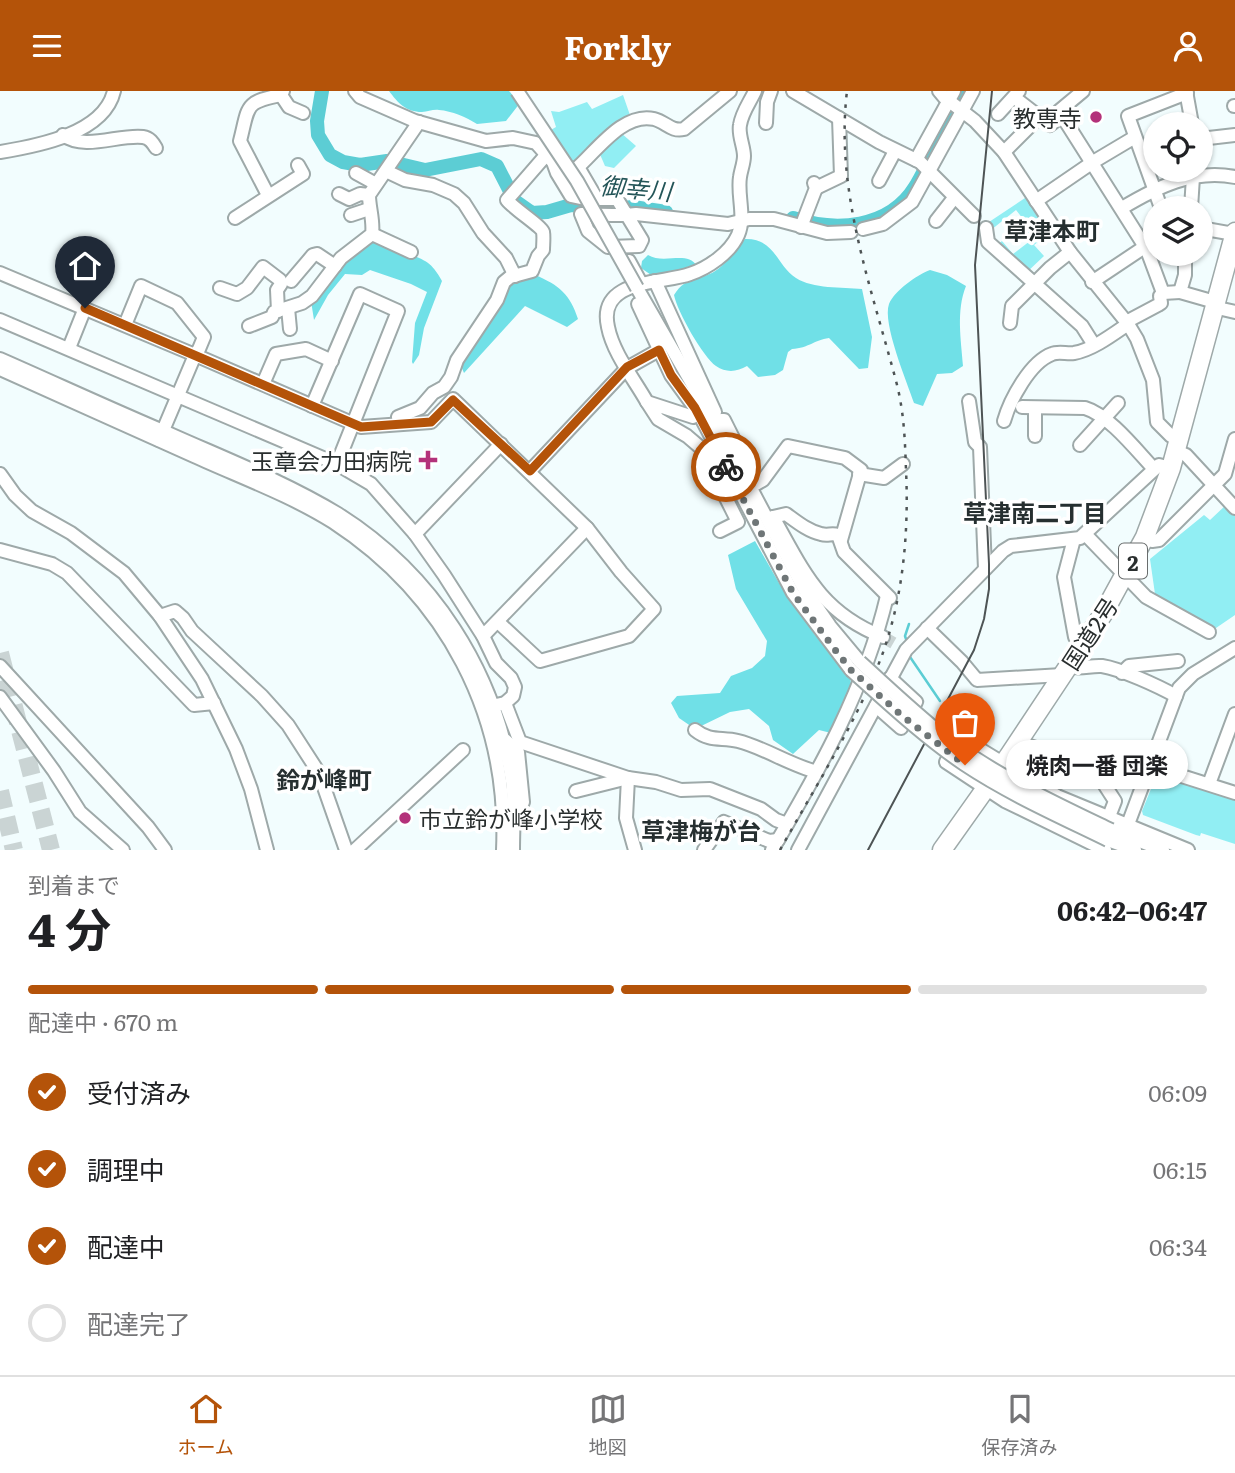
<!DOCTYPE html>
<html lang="ja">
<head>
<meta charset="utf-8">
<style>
	:root { --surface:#fff; --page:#f6f6f6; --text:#202124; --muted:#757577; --line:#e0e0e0; --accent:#b45309 }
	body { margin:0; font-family:Literata,"Noto Sans JP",serif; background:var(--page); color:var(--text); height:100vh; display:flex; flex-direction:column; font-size:26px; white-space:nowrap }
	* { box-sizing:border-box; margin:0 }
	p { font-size:23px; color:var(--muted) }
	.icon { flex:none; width:38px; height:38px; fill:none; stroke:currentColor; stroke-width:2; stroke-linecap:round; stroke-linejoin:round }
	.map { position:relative; height:759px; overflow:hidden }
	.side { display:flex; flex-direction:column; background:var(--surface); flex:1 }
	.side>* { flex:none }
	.tools { position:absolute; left:1143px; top:21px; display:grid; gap:14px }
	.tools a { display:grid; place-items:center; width:70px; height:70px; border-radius:50%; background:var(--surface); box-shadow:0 2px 5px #0004; font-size:35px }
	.pin { position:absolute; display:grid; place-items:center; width:60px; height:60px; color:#fff; margin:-72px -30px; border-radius:50% 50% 50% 0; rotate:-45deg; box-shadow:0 0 7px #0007 }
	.pin .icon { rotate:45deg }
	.courier { position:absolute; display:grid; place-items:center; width:70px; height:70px; margin:-35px; border:5px solid #b45309; border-radius:50%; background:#fff; color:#222; box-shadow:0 2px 9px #0007 }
	.bubble { position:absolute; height:49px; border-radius:24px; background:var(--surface); box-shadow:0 2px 5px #0004; font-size:23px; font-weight:700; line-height:49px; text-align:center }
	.head em { font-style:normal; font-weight:700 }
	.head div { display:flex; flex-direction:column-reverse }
	.head { display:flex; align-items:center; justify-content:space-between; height:119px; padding:0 28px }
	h1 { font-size:46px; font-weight:700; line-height:52px }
	.bar { display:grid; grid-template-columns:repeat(4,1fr); gap:10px 7px; align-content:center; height:84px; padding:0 28px }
	.bar i { height:9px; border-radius:5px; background:var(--line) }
	.bar .current { background:var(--accent) }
	.bar p { grid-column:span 4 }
	ol { padding:0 28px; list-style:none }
	li { display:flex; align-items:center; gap:21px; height:77px }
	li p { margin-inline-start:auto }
	li .icon { padding:7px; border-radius:50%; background:var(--accent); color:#fff; stroke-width:4 }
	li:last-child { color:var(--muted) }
	li i { width:38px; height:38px; border:4px solid var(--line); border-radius:50% }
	header { display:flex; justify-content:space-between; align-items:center; height:91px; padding:0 28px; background:var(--accent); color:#fff; font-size:32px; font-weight:700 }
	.menu { display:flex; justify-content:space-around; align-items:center; height:98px; border-top:2px solid var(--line); background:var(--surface); font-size:19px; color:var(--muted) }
	.menu a { display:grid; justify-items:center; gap:4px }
	.menu .current { color:var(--accent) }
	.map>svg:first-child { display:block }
	.green { fill:#91eef3 }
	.forest { fill:#70e0e7 }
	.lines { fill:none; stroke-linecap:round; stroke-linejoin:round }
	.stream { stroke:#5ccdd4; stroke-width:2.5 }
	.river { stroke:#5ccdd4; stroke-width:14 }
	.minor-tunnel { stroke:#cad4d4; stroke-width:12; stroke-dasharray:12 6; stroke-linecap:butt }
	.highway-tunnel { stroke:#cad4d4; stroke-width:18; stroke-dasharray:18 9; stroke-linecap:butt }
	.minor-casing { stroke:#9ea9a9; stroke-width:16 }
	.highway-casing { stroke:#9ea9a9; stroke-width:21 }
	.minor { stroke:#fff; stroke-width:12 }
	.highway { stroke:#fff; stroke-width:18 }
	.tram { stroke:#4e5455; stroke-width:2 }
	.rail { stroke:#4e5455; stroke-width:2.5; stroke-dasharray:3.5 7; stroke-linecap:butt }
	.minor-bridge-casing { stroke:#9ea9a9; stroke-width:16; stroke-linecap:butt }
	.minor-bridge { stroke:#fff; stroke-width:12 }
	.done { stroke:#6f7677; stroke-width:7; stroke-dasharray:0 12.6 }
	.route { stroke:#b45309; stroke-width:9 }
	.poi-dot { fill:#b3317a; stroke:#fff; stroke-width:2.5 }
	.labels { text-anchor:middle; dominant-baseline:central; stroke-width:7; stroke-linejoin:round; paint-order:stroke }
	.shield { fill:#fff; stroke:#696d6d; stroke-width:2 }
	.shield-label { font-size:21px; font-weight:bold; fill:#292e2e }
	.poi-label { font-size:23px; fill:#292e2e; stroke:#fff; text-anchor:end }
	.street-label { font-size:23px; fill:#292e2e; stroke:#fff }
	.water-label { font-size:24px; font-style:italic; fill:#245558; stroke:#fff }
	.neighbourhood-label { font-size:24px; font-weight:bold; fill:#262f30; stroke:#fff }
</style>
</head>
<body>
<header><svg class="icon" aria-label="menu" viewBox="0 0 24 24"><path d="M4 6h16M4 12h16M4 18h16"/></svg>Forkly<svg class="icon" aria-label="person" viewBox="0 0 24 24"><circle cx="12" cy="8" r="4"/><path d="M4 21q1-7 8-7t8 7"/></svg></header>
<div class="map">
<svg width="1235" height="759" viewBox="0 0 1235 759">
	<rect width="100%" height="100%" fill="#f2fdfe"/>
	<g class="green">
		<path d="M623 4 631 27 574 71 568 73 539 48 540 45 556 36 551 20 559 21 587 11 592 18Z"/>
		<path d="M621 42 636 55 614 77 605 75 599 61Z"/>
		<path d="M1028 105 1041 125 1027 133 1016 119 991 139 988 135 989 131Z"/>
		<path d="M1045 131 1051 141 1034 154 1044 165 1026 182 996 155 1002 150 1013 163 1030 150 1027 142Z"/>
		<path d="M1227 413 1235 422V524L1216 537 1155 503 1150 468 1204 424 1210 429Z"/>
		<path d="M1157 683 1235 707V753L1201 742 1200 745 1196 744 1143 724 1142 720Z"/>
	</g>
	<g class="forest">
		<path d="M389 0H509L520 12 506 30 477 33C466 26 452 20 439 19 433 18 428 21 422 21 406 21 398 12 389 0Z"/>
		<path d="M375 147C384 152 392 157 401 160 423 169 430 168 442 190L424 237 419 264 413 273 412 271 415 232 427 201 411 193 370 179 362 184 345 183 328 204 314 229 311 210 342 169Z"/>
		<path d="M745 148C775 147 776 174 796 187 813 198 842 196 862 198L872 246 868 277 859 278 829 247C814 249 809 257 792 258L788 261 783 279 775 284 758 286 747 275C737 281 726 282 716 275 703 266 677 220 674 204 687 183 703 190 718 178 729 170 734 157 745 148Z"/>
		<path d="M648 164C664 174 687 159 697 175L688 180 654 186 641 177 642 170Z"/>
		<path d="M930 179 947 184 966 195C956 220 961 248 963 275L952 282 937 283 923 315 914 312C907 291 882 232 889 213 895 199 917 184 930 179Z"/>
		<path d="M535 184C559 194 570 203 578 228L567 236 525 215 464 282 461 275 500 213 507 195 514 188Z"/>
		<path d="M755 450 779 492 815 544 850 584 852 602 831 642 819 639 793 663 773 649 769 635 749 618 730 621 695 638 679 627 671 612 677 605 720 602 731 585 752 577 765 565 767 550 736 498 728 464Z"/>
	</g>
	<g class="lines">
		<g class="stream">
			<path d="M907 551 905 545 909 533"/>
			<path d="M908 563 940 610"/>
		</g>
		<g class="river">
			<path d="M322 0 317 30 318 44 330 64 343 71 360 74 387 70 425 79 481 68 497 75 515 110 532 122 547 121 571 114 613 118 633 116 666 121"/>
			<path d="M793 127C835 141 889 138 915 96 934 66 943 30 964 0"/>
		</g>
		<path class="minor-tunnel" d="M883 546 895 553"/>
		<g class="highway-tunnel">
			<path d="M0 562 51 759"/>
			<path d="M0 700 14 759"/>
		</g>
		<g class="minor-casing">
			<g id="minor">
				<path d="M355 0 360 6 415 30 486 50 513 47 536 52 553 71 557 82 571 105 585 108H617L642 149 639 155 608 156 588 140 581 123C600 124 617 125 636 123L728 133 749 128H774L827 142 851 141"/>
				<path d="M793 0 879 51 920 71 974 125"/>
				<path d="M939 0 944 6 975 30 1004 61 1070 161 1128 233 1137 248 1153 289 1157 331 1171 345 1179 347"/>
				<path d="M1083 0 1059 20 1147 159 1163 202 1180 201"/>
				<path d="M1186 0 1192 33"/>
				<path d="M281 4 289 16 303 22"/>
				<path d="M1015 7 1050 34 1063 24"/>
				<path d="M1234 15H1235"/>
				<path d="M998 23 1019 0"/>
				<path d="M766 32 767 11 771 0"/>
				<path d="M63 44C85 60 119 43 143 46 150 47 153 52 156 57"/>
				<path d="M1200 48 1235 44"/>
				<path d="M0 61C37 55 104 43 114 0"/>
				<path d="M1004 61 1039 26"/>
				<path d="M916 69 954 0"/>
				<path d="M386 80 405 89 433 94 454 103 464 112 483 142 506 167 515 185"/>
				<path d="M356 82 376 93"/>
				<path d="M879 90 895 60"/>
				<path d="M816 97 841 85 839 27"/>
				<path d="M339 103 349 108 360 103 369 104"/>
				<path d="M268 104 240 50C249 15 244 11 281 4L283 0"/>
				<path d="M595 105 578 76C598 58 624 21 654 28 666 31 671 41 684 38L730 0"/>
				<path d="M1036 110 1093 71 1135 46"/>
				<path d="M1122 117C1157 96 1193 78 1235 86"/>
				<path d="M1161 117 1128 25 1187 2"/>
				<path d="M1191 117 1193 86"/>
				<path d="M351 124 369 118"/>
				<path d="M235 127 303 83 298 74"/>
				<path d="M936 130 954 107"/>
				<path d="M801 136 816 97 814 92"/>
				<path d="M986 137 988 151 1082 235 1094 254"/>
				<path d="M1200 137 1234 143"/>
				<path d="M863 138 883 133 912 111 973 0"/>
				<path d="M372 143 411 161"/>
				<path d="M1185 163V184L1180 201 1208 209 1222 218 1235 221"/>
				<path d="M629 170 641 192"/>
				<path d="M0 182 195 264 199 258 204 246 177 212 141 195 125 234"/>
				<path d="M291 190 313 164 317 163 335 175"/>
				<path d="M655 190 715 321"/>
				<path d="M1092 191 1155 149"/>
				<path d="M220 197 237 203 247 197 263 176 280 189 281 193 277 199 278 220"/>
				<path d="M637 197 736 369 803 496 830 535 860 571"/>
				<path d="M638 213 671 284 695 317"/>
				<path d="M288 217 290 238"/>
				<path d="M0 229 337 373 371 393 415 443 444 484 483 545 496 572 511 587 515 596 513 605 505 612 487 616"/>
				<path d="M1126 231 1158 214 1161 212 1160 205 1163 202"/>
				<path d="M1010 232 1012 215 1050 177 1070 161"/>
				<path d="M249 235 272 226 274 221 302 212 312 205 341 167 372 143C374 130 369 117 369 104L419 31"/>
				<path d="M69 257 85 217"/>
				<path d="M0 268C57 293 113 319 170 343 226 368 285 391 338 423 433 483 495 580 512 690 515 712 513 736 513 759"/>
				<path d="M0 278C65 307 129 336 194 365 240 386 290 404 333 431 446 505 509 624 503 759"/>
				<path d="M263 293 276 263 306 258 332 270"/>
				<path d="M969 310 975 351 980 356 985 478"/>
				<path d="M647 311 658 328 687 345 701 357 738 431 720 440"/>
				<path d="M312 315 360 203 398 220 337 373"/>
				<path d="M695 315 793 502 851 579"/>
				<path d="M1022 316 1085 317C1109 324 1137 360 1154 378"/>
				<path d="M398 326 420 317 433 302 444 296 451 286 457 269 497 209 504 191 510 186 532 180 538 165 543 159C543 154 544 146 543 141 541 135 514 118 507 109L547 63"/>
				<path d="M693 326 647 311C634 288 613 262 608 236 597 187 663 193 690 183 708 177 730 162 738 144 746 126 737 104 740 86 741 79 744 72 744 65 744 55 738 44 740 34 742 21 750 11 755 0"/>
				<path d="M721 329H724L741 363"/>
				<path d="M1004 330C1010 309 1030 271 1052 263 1058 260 1067 263 1074 262 1092 259 1112 244 1128 233"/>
				<path d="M1035 345V317"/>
				<path d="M159 349 195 264 361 336 431 331 453 308 587 437 621 481 654 518 629 545 540 570 498 531"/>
				<path d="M1080 354 1118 312"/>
				<path d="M1176 360 1186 364 1235 417"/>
				<path d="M530 380 627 277 659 259"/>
				<path d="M0 383 15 404 32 420 71 442 124 482 160 525 202 588 236 658 251 698 267 759"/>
				<path d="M859 383 884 387 903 373"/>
				<path d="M756 393 763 389 788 355 845 367 861 379 841 449"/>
				<path d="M773 426C804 481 820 521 883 546"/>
				<path d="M773 426 786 423C797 431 808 440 821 443 828 445 831 442 838 444L844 461 890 507"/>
				<path d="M415 443 501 353"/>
				<path d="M1085 443 1146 506 1209 541"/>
				<path d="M1145 446 1152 450 1159 449 1225 383 1235 348"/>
				<path d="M1074 448 1064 486 1075 546 1082 553"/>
				<path d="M0 459 52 473 67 482 194 614 214 612"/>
				<path d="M160 525 175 520 183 527 192 540 262 605 288 634 319 682 346 759"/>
				<path d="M927 537 962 571 977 589 1062 584"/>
				<path d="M483 545 587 437"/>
				<path d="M0 575 148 736 165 759"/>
				<path d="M1068 575C1080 579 1090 574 1102 575 1121 578 1158 595 1176 605"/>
				<path d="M1122 582 1129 575 1178 570"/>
				<path d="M0 606 54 680 80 721 123 759"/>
				<path d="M505 612 520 651 628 687 626 727 635 759"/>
				<path d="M876 615 901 637 916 611 890 587"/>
				<path d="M695 639C710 651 721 646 738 650 763 656 790 674 817 681"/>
				<path d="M505 649 518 661 523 711 514 727"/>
				<path d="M1018 651 1093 676 1115 710 1108 728"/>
				<path d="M1150 675 1235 702"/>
				<path d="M1209 693 1235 623"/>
				<path d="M576 700 628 687 656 691 681 699 710 698 761 718 776 729 787 733"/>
				<path d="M1127 736 1179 597 1193 583 1235 557"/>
				<path d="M1111 739 1163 759"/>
				<path d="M1108 749 1135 759"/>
				<path d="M355 759 463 659"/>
				<path d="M704 759 724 731 769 750 778 749"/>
				<path d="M772 759C820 678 865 598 887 505"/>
				<path d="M798 759 906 559 1003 460 1011 455 1080 447 1159 374 1171 377"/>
				<path d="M1105 759 1005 710 946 671 960 646 1057 705 1188 759"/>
			</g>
		</g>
		<g class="highway-casing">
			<path id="highway" d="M942 759 1008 666 1103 523 1145 446 1171 377 1235 141"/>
		</g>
		<use href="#minor" class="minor"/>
		<use href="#highway" class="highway"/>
		<path class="tram" d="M868 759 974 559 984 528 989 498V473L975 174 992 0"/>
		<path class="rail" d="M780 759C815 696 855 634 881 567 903 508 909 442 906 379 905 349 904 320 896 290 871 195 835 100 847 0"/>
		<g class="minor-bridge-casing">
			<g id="minor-bridge">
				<path d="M517 0 577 90 637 197"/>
				<path d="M860 571C891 599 921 628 954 653 1003 688 1057 713 1111 739"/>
				<path d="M851 579C887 611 923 645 964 673 1009 703 1059 725 1108 749"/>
			</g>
		</g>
		<use href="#minor-bridge" class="minor-bridge"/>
	</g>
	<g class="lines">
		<path class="done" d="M726 376 793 502 836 560 851 579 900 623 965 674"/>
		<path class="route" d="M85 217 361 336 431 331 453 309 530 380 627 276 659 259 671 284 695 317 726 376"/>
	</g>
	<g class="poi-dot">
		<circle cx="1096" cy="26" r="7"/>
		<path d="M424.5 358.5h7v7h7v7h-7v7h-7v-7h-7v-7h7z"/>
		<circle cx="405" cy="727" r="7"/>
	</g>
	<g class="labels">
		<rect class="shield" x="1119" y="452.5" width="28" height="35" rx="5"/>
		<g class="shield-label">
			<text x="1133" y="470">2</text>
		</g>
		<g class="poi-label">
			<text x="1082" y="26">教専寺</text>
			<text x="412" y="369">玉章会力田病院</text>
			<text x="419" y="727" text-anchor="start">市立鈴が峰小学校</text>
		</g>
		<g class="street-label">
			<text transform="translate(1089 542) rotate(-57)">国道2号</text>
		</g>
		<g class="water-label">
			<text transform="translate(636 96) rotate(5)">御幸川</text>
		</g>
		<g class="neighbourhood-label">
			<text x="1052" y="138">草津本町</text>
			<text x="1035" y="420">草津南二丁目</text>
			<text x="324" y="687">鈴が峰町</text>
			<text x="701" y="738">草津梅が台</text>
		</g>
	</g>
</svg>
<div class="tools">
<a><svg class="icon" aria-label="locate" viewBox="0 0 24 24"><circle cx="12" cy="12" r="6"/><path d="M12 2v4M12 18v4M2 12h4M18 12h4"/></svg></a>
<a><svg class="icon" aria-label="layers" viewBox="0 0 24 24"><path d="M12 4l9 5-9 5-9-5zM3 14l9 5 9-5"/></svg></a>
</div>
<div class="pin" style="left:965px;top:674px;background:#ea580c"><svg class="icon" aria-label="bag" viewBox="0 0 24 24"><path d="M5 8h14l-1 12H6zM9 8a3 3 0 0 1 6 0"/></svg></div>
<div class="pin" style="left:85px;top:217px;background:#1f2937"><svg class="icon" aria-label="home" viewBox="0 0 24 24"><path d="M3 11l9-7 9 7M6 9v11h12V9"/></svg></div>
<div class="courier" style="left:726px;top:376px"><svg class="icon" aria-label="bike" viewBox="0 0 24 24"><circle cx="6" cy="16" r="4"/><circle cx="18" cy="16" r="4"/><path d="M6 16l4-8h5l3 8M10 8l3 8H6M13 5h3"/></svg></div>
<div class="bubble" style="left:1006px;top:649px;width:182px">焼肉一番 団楽</div>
</div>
<section class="side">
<div class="head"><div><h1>4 分</h1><p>到着まで</p></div><em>06:42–06:47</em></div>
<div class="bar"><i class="current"></i><i class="current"></i><i class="current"></i><i></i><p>配達中 · 670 m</p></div>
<ol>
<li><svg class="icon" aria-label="check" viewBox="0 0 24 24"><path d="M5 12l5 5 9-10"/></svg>受付済み<p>06:09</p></li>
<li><svg class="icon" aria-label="check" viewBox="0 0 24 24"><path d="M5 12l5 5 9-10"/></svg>調理中<p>06:15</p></li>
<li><svg class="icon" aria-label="check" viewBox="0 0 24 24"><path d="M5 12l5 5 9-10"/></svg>配達中<p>06:34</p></li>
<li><i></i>配達完了</li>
</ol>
</section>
<nav class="menu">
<a class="current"><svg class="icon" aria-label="home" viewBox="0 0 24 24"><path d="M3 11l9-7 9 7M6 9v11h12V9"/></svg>ホーム</a>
<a><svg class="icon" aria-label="map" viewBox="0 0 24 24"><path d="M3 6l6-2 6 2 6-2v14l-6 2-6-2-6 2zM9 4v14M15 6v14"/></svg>地図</a>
<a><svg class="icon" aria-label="saved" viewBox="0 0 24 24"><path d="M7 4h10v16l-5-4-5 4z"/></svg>保存済み</a>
</nav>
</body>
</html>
